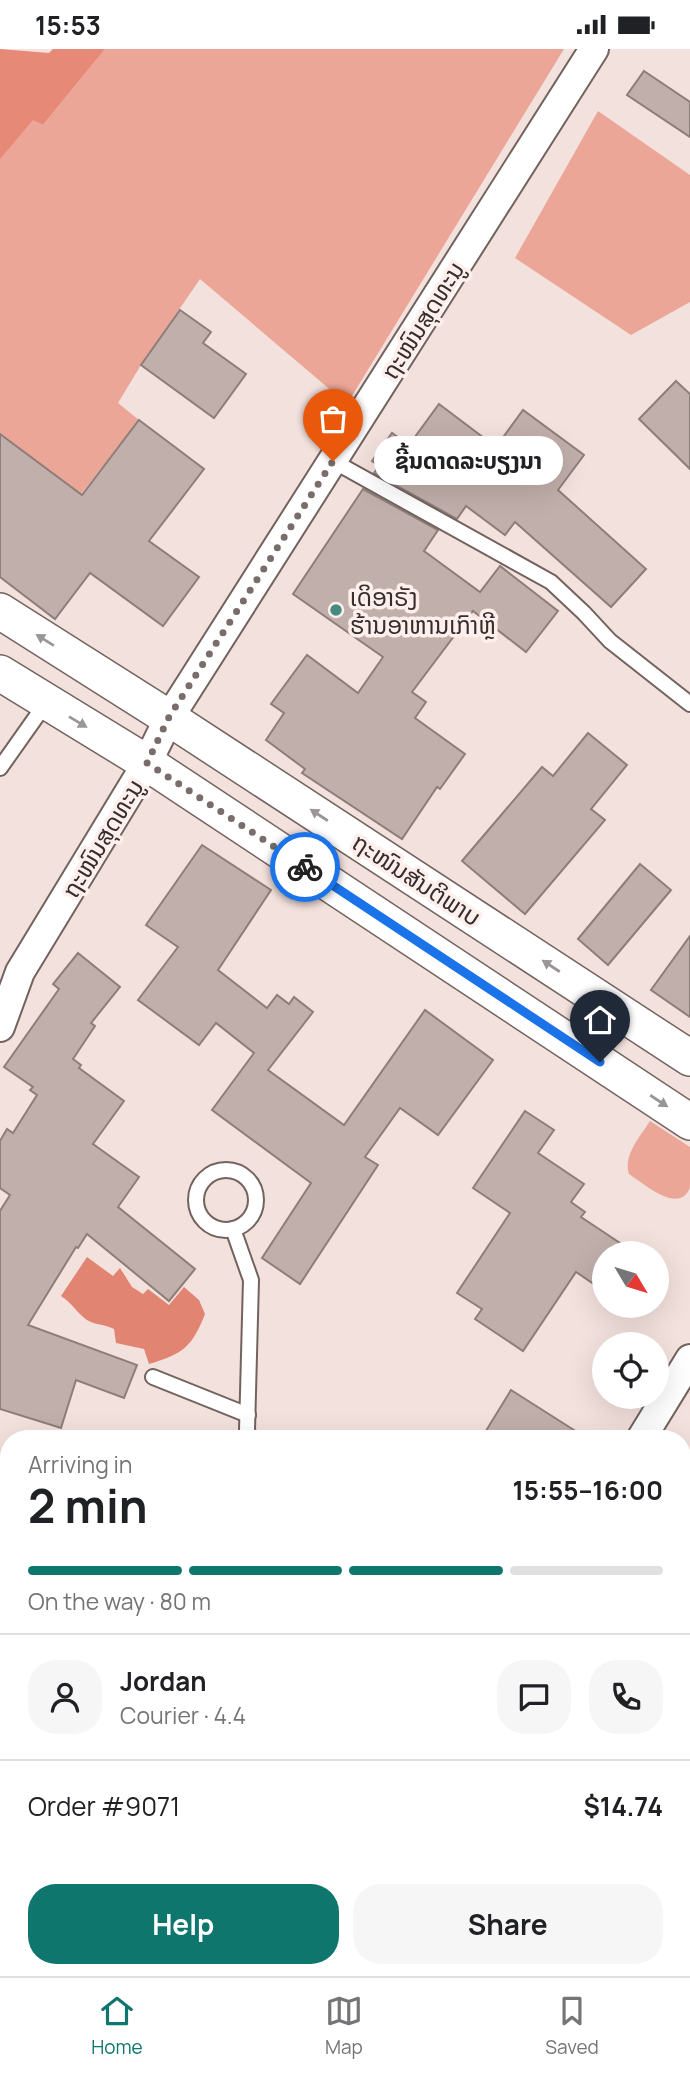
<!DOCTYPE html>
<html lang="en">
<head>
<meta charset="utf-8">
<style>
	:root { --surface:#fff; --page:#f6f6f6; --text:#202124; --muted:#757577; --line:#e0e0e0; --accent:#0f766e }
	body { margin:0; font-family:Manrope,"Noto Sans Lao",sans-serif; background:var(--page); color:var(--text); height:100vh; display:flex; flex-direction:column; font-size:26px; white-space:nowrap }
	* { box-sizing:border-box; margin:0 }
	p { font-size:23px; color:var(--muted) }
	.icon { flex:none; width:38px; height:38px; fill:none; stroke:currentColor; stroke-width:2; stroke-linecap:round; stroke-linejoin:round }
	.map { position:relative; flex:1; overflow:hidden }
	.panel { position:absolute; left:0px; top:1381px; width:691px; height:548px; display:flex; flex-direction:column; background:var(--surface); border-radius:28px 28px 0 0; box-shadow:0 7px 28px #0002 }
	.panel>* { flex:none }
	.needle { width:46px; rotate:128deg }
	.controls { position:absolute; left:592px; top:1192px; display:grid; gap:14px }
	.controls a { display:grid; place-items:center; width:77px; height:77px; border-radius:50%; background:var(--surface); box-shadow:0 7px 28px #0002; font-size:35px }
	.pin { position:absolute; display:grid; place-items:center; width:60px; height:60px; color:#fff; margin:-72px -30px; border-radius:50% 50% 50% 0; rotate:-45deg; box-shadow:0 0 7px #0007 }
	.pin .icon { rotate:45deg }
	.courier { position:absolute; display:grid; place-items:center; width:70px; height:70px; margin:-35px; border:5px solid #1a73e8; border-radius:50%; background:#fff; color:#222; box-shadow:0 2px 9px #0007 }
	.bubble { position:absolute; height:49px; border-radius:24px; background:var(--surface); box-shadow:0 7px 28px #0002; font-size:23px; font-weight:700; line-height:49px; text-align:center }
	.head em { font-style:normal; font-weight:700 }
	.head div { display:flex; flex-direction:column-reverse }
	.head { display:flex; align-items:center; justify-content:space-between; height:119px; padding:0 28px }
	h1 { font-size:46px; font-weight:700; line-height:52px }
	.bar { display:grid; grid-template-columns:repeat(4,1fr); gap:10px 7px; align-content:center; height:84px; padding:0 28px }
	.bar i { height:9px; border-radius:5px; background:var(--line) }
	.bar .on { background:var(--accent) }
	.bar p { grid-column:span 4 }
	.line { display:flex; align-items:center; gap:18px; padding:0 28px; border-top:2px solid var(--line) }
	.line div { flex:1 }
	.round { display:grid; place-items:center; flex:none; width:74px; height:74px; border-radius:28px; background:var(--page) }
	.primary-button { display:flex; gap:14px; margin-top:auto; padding:14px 28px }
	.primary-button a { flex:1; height:80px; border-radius:28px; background:var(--accent); color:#fff; font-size:28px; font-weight:700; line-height:80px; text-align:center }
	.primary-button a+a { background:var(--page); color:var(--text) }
	.status { display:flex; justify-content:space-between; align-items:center; height:49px; padding:0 35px; background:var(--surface); direction:ltr }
	.status svg { height:19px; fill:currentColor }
	.tabs { display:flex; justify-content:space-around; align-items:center; height:98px; border-top:2px solid var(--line); background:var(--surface); font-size:19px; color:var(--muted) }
	.tabs a { display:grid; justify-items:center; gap:4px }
	.tabs .on { color:var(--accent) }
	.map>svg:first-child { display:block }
	.green { fill:#eca698 }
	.forest { fill:#e78977 }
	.water { fill:#e18472 }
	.building { fill:#c1afab; stroke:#8e7e7a; stroke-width:2 }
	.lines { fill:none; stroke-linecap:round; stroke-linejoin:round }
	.service-casing { stroke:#72635f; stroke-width:18 }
	.minor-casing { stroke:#72635f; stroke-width:32 }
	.tertiary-casing { stroke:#72635f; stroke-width:38 }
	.service { stroke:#fff; stroke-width:14 }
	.minor { stroke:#fff; stroke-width:28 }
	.tertiary { stroke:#fff; stroke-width:35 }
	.oneway { fill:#9a9696 }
	.done { stroke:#786d6b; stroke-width:7; stroke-dasharray:0 12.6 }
	.route { stroke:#1a73e8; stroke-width:9 }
	.poi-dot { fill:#468b80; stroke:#feefec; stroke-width:2.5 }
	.labels { text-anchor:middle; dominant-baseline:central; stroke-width:7; stroke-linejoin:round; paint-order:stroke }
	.street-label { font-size:24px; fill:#352e2d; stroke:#feefec }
	.poi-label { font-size:24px; fill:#352e2d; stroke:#feefec; text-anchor:start }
</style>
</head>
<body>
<div class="status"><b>15:53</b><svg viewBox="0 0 49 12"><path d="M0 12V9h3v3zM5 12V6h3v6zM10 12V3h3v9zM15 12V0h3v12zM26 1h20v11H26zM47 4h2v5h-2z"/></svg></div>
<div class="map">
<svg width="690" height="1927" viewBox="0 0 690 1927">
	<rect width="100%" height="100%" fill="#f3e1dd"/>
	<g class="green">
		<path d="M105 0H564L347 355 200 230 141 316 118 354 139 371 81 445 0 385V73L13 58 43 76Z"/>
		<path d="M598 62 690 126V253L631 286 515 209Z"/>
		<path d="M650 1072 690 1098C690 1110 690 1127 690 1138 680 1167 643 1134 629 1125 623 1106 640 1088 650 1072Z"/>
	</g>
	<path class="forest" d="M0 0 49 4 53 0H105L43 76 33 71 0 110Z"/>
	<path class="water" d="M87 1208 113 1227 120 1219 132 1238 143 1245 148 1240 169 1256 184 1238 199 1251 205 1265C192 1298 183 1305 149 1315L144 1300 116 1294 114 1280C105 1275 94 1276 87 1271 77 1264 72 1254 61 1247Z"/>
	<g class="building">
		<path d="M644 22 690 53V88L627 46Z"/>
		<path d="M180 261 211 283 203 294 246 325 214 369 141 316Z"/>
		<path d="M676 332 690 345V420L639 370Z"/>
		<path d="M439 355 496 398 523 361 584 406 558 441 646 520 611 558 515 473 505 486 466 457 457 470 374 424 379 417 372 412 392 384 409 396Z"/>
		<path d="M139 371 204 420 149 492 199 528 163 577 90 524 55 570 0 528V385L82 446Z"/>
		<path d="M363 440 438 481 424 502 480 543 500 517 558 562 526 603 473 562 412 643 426 653 415 669 465 705 440 740 437 738 402 790 302 724 305 720 266 691 284 664 271 655 307 606 358 644 383 608 293 545Z"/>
		<path d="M588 684 627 716 591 760 605 771 525 865 462 812 542 718 553 727Z"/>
		<path d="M202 796 271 841 218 921 267 959 277 946 289 955 294 948 313 963 268 1021 344 1076 425 961 493 1011 438 1086 400 1059 365 1108 378 1116 300 1235 262 1209 311 1134 212 1061 254 1004 216 974 199 996 138 951 178 898 146 876Z"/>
		<path d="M640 815 671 841 608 916 578 890Z"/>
		<path d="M690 887V968L651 941Z"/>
		<path d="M78 904 120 938 91 974 95 977 73 1010 81 1016 79 1019 124 1052 93 1095 139 1128 118 1158 195 1220 169 1252 87 1185 78 1199 76 1198 28 1276 137 1316 124 1349 76 1331 61 1379 0 1360V1162L10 1146 0 1139V1092L7 1080 13 1084 37 1046 30 1041 33 1038 4 1018 59 940 53 935Z"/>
		<path d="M525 1062 554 1081 538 1104 584 1135 571 1153 585 1163 581 1168 635 1204H604V1242L576 1223 523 1302 475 1270 482 1260 457 1244 510 1164 473 1139Z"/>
		<path d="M511 1341 588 1390H481Z"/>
	</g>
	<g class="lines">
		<g class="service-casing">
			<g id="service">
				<path d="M333 412 551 533 584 564 610 592 690 655"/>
				<path d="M0 719 46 654"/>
				<circle cx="226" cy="1151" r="30"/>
				<path d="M233 1180 251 1231 247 1381 250 1390"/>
				<path d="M153 1328 248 1366"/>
				<path d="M71 1920 87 1927"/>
			</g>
		</g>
		<g class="minor-casing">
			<g id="minor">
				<path d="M0 978 20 923 147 714 169 669 594 0"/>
				<path d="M641 1390 690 1310"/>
				<path d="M308 1927 313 1920"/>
			</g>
		</g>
		<g class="tertiary-casing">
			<g id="tertiary">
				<path d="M0 562 169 669 690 1009"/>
				<path d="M0 624 147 714 690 1073"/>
			</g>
		</g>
		<use href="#service" class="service"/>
		<use href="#minor" class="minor"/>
		<use href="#tertiary" class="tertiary"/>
	</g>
	<defs><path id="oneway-solid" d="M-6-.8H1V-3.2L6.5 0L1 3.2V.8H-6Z" transform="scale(1.75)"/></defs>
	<g class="oneway">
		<use href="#oneway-solid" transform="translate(45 591) rotate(-148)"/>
		<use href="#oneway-solid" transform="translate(78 673) rotate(31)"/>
		<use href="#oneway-solid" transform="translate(319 766) rotate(-147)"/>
		<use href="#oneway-solid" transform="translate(551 917) rotate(-147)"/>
		<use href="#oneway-solid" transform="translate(659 1052) rotate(33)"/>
	</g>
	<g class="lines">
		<path class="done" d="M305 818 147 714 169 668 333 412"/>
		<path class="route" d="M305 818 600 1013"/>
	</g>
	<circle class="poi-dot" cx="336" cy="561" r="7"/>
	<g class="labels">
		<g class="street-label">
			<text transform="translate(422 271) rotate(-58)">ຖະໜົນສຸດທະນູ</text>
			<text transform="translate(102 789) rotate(-59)">ຖະໜົນສຸດທະນູ</text>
			<text transform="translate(417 830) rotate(33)">ຖະໜົນສັນຕິພາບ</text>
		</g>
		<g class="poi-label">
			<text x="350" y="547">ເດິອາຣັງ<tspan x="350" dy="28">ຮ້ານອາຫານເກົາຫຼີ</tspan></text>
		</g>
	</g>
</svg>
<div class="controls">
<a><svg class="needle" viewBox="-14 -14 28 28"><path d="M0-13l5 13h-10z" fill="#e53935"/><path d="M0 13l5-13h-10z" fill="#757577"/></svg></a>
<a><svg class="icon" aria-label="locate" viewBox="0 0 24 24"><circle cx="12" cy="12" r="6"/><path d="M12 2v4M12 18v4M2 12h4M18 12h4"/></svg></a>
</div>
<div class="pin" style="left:333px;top:412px;background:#ea580c"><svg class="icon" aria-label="bag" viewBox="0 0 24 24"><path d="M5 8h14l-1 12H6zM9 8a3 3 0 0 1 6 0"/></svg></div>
<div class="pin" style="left:600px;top:1013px;background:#1f2937"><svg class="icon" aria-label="home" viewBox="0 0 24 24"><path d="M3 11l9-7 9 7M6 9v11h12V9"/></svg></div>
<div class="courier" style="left:305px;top:818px"><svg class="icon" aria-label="bike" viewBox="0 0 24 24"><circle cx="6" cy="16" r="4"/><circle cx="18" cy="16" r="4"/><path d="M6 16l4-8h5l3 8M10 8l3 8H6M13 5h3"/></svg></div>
<div class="bubble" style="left:374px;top:387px;width:189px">ຊີ້ນດາດລະບຽງນາ</div>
<section class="panel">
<div class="head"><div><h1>2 min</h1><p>Arriving in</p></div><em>15:55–16:00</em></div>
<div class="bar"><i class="on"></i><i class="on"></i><i class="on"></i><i></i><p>On the way · 80 m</p></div>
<div class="line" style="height:126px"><a class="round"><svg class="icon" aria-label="person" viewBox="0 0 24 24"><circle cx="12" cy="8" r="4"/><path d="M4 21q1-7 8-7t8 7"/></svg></a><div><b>Jordan</b><p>Courier · 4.4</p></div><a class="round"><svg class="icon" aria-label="chat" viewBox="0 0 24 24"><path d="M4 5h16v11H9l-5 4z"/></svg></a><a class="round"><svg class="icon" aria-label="phone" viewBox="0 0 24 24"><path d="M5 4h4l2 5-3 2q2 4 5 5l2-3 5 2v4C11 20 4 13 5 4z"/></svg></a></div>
<div class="line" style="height:91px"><div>Order #9071</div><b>$14.74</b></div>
<div class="primary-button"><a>Help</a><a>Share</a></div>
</section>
</div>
<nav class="tabs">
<a class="on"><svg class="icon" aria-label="home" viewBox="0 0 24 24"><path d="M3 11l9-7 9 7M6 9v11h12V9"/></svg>Home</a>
<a><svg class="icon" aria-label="map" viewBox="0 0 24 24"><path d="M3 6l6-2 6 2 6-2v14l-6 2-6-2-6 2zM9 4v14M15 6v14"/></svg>Map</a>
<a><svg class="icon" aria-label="saved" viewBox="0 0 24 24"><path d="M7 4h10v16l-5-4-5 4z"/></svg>Saved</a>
</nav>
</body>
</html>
